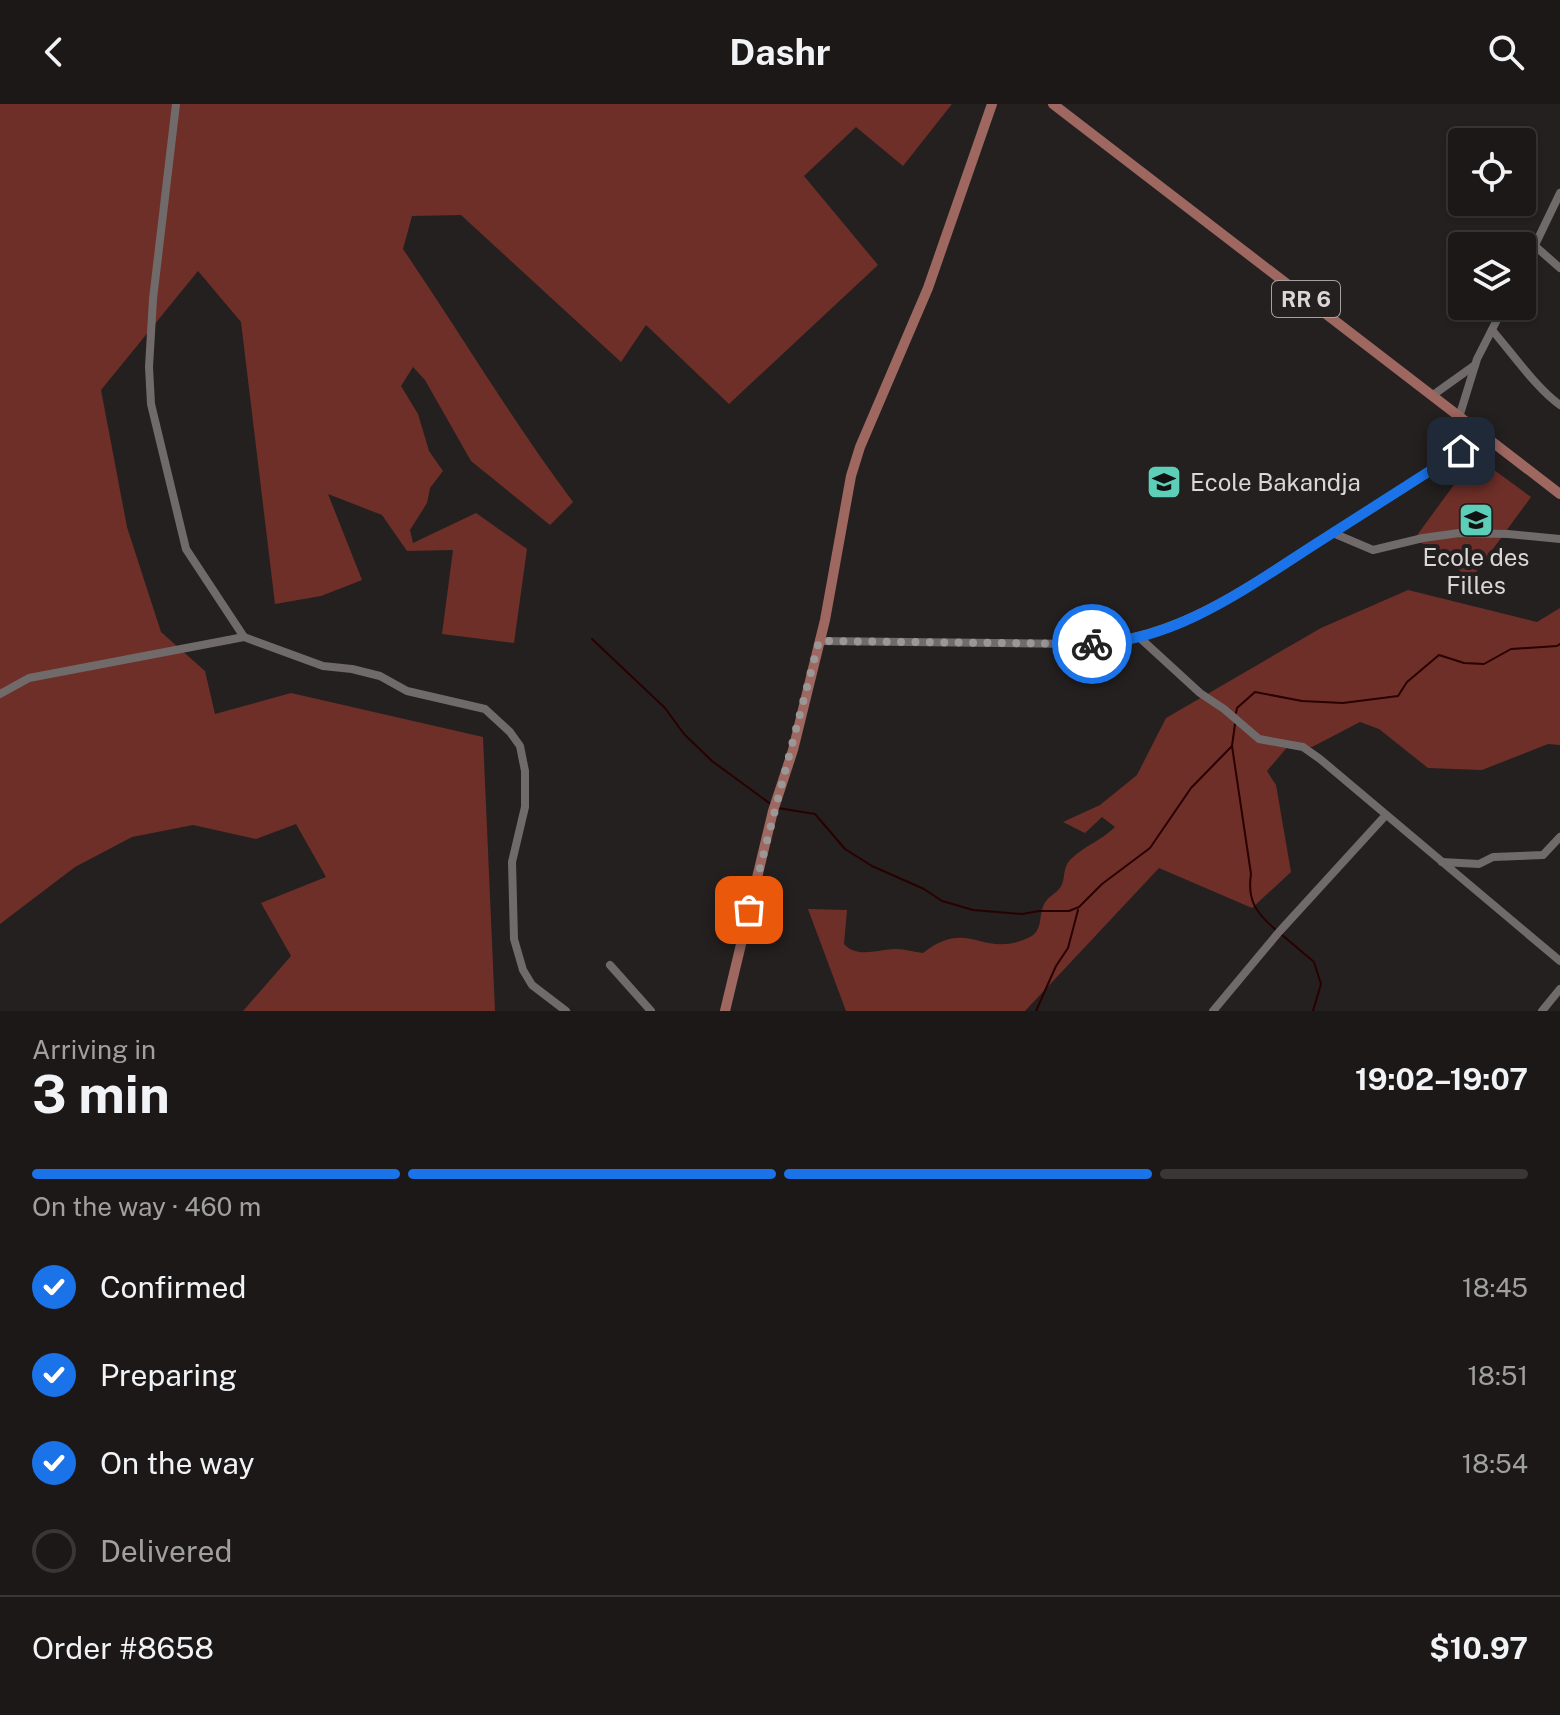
<!DOCTYPE html>
<html lang="en">
<head>
<meta charset="utf-8">
<style>
	:root { --surface:#1b1817; --page:#282524; --text:#f1f3f6; --muted:#a0a0a1; --line:#393736; --accent:#1a73e8 }
	body { margin:0; font-family:"Public Sans",sans-serif; background:var(--page); color:var(--text); height:100vh; display:flex; flex-direction:column; font-size:30px; white-space:nowrap }
	* { box-sizing:border-box; margin:0 }
	p { font-size:26px; color:var(--muted) }
	.icon { flex:none; width:44px; height:44px; fill:none; stroke:currentColor; stroke-width:2; stroke-linecap:round; stroke-linejoin:round }
	.map { position:relative; height:907px; overflow:hidden }
	.sheet { display:flex; flex-direction:column; background:var(--surface); flex:1 }
	.sheet>* { flex:none }
	.fabs { position:absolute; left:1448px; top:24px; display:grid; gap:16px }
	.fabs a { display:grid; place-items:center; width:88px; height:88px; border-radius:8px; background:var(--surface); box-shadow:0 2px 6px #0004,0 0 0 2px var(--line); font-size:40px }
	.pin { position:absolute; display:grid; place-items:center; width:68px; height:68px; color:#fff; margin:-34px; border-radius:16px; box-shadow:0 4px 12px #0006 }
	.courier { position:absolute; display:grid; place-items:center; width:80px; height:80px; margin:-40px; border:6px solid #1a73e8; border-radius:50%; background:#fff; color:#222; box-shadow:0 2px 10px #0007 }
	.overview em { font-style:normal; font-weight:700 }
	.overview div { display:flex; flex-direction:column-reverse }
	.overview { display:flex; align-items:center; justify-content:space-between; height:136px; padding:0 32px }
	h1 { font-size:52px; font-weight:700; line-height:60px }
	.bar { display:grid; grid-template-columns:repeat(4,1fr); gap:12px 8px; align-content:center; height:96px; padding:0 32px }
	.bar i { height:10px; border-radius:6px; background:var(--line) }
	.bar .on { background:var(--accent) }
	.bar p { grid-column:span 4 }
	.line { display:flex; align-items:center; gap:20px; padding:0 32px; border-top:2px solid var(--line) }
	.line div { flex:1 }
	ol { padding:0 32px; list-style:none }
	li { display:flex; align-items:center; gap:24px; height:88px }
	li p { margin-inline-start:auto }
	li .icon { padding:8px; border-radius:50%; background:var(--accent); color:#fff; stroke-width:4 }
	li:last-child { color:var(--muted) }
	li i { width:44px; height:44px; border:4px solid var(--line); border-radius:50% }
	header { display:flex; justify-content:space-between; align-items:center; height:104px; padding:0 32px; background:var(--surface); font-size:36px; font-weight:700 }
	.map>svg:first-child { display:block }
	.green { fill:#6e2f28 }
	.lines { fill:none; stroke-linecap:round; stroke-linejoin:round }
	.stream { stroke:#290000; stroke-width:2 }
	.minor { stroke:#706b6a; stroke-width:8 }
	.major { stroke:#9e6760; stroke-width:10 }
	.done { stroke:#9a9796; stroke-width:8; stroke-dasharray:0 14.4 }
	.route { stroke:#1a73e8; stroke-width:10 }
	.labels { text-anchor:middle; dominant-baseline:central; stroke-width:8; stroke-linejoin:round; paint-order:stroke }
	.shield { fill:#24201f; stroke:#a3a09f; stroke-width:2 }
	.shield-label { font-size:22px; font-weight:bold; fill:#dad7d6 }
	.poi-label { font-size:24px; fill:#dad7d6; stroke:#24201f; text-anchor:start }
</style>
</head>
<body>
<header><svg class="icon" aria-label="back" viewBox="0 0 24 24"><path d="M15 5l-7 7 7 7"/></svg>Dashr<svg class="icon" aria-label="search" viewBox="0 0 24 24"><circle cx="10" cy="10" r="6"/><path d="M15 15l6 6"/></svg></header>
<div class="map">
<svg width="1560" height="907" viewBox="0 0 1560 907">
	<rect width="100%" height="100%" fill="#24201f"/>
	<g class="green">
		<path d="M0 0H952L903 62 856 23 804 72 878 161 729 300 646 221 621 258 461 111 412 112 403 145C460 229 512 316 573 398L550 421 471 357 425 276 413 263 401 282 418 310 429 347 443 367 430 384 427 399 410 426 413 439 476 409 527 445 514 539 442 530 453 446 407 447 382 411 328 390 362 476 321 492 275 500 241 218 198 167 101 286 127 423 161 528 205 567 215 610 291 589 483 633 495 907H243L291 852 261 799 326 773 296 720 256 735 193 721 132 733 75 763 0 820Z"/>
		<path d="M1475 352 1531 393 1471 475 1415 434Z"/>
		<path d="M1408 486 1537 518 1560 504V641L1548 640 1482 666 1428 664 1379 625 1360 618 1312 643 1289 641 1267 667 1276 681 1291 768 1252 804 1159 764 1025 907H846L808 805 847 806 844 840C857 855 878 845 896 845 905 845 914 848 923 849 969 813 981 855 1028 834 1045 827 1037 809 1046 797 1050 792 1056 789 1060 784 1066 776 1062 764 1070 756 1084 742 1102 736 1115 723L1102 713 1085 729 1063 718 1100 701 1137 671 1166 614 1321 524Z"/>
	</g>
	<g class="lines">
		<g class="stream">
			<path d="M592 535 665 604 684 630 712 657 772 701"/>
			<path d="M1236 609 1237 604 1255 588 1302 597 1343 599 1398 592 1407 578 1439 551 1464 559 1484 560 1511 545 1557 542 1560 540"/>
			<path d="M1235 620 1232 642 1251 770C1247 796 1256 809 1276 826"/>
			<path d="M778 704 815 710 845 745 872 762 924 785 942 797 973 806 1022 810 1039 807H1069L1079 803 1102 780 1150 744 1191 684 1232 642"/>
			<path d="M1281 830 1314 858 1321 880 1313 907"/>
			<path d="M1036 907 1056 862 1068 844 1078 806"/>
		</g>
		<g class="minor">
			<path d="M176 0 153 195 149 263 151 300 186 445 244 533 323 562 352 565 380 572 407 587 485 605 510 628 520 642 525 667V703L512 758 514 835 523 866 532 881 566 907"/>
			<path d="M1535 142 1560 164"/>
			<path d="M1522 168 1560 89"/>
			<path d="M1492 226C1512 249 1537 285 1560 301"/>
			<path d="M1433 291 1475 261"/>
			<path d="M1460 310 1477 255 1504 202"/>
			<path d="M1333 429 1373 446 1423 434 1459 429 1508 430 1560 435"/>
			<path d="M1140 534 1200 589 1224 605 1259 635 1303 643 1320 655 1560 857"/>
			<path d="M819 537 1081 540C1177 537 1247 482 1325 434 1379 400 1434 367 1485 330"/>
			<path d="M0 590 29 574 244 533"/>
			<path d="M1442 758 1479 760 1493 753 1543 751 1560 733"/>
			<path d="M610 861 651 907"/>
			<path d="M1213 907 1279 828 1385 712"/>
			<path d="M1542 907 1560 885"/>
		</g>
		<g class="major">
			<path d="M1053 0 1560 390"/>
			<path d="M725 907 773 707 793 646 825 516 851 372 860 343 928 184 992 0"/>
		</g>
	</g>
	<g class="lines">
		<path class="done" d="M749 806 819 537 1092 540"/>
		<path class="route" d="M1092 540C1176 537 1248 483 1317 439 1365 408 1413 378 1461 347"/>
	</g>
	<defs>
		<g id="school-square" transform="scale(1.8)"><rect x="-9" y="-9" width="18" height="18" rx="4" fill="#5dceb8" stroke="#24201f"/><path d="M0-5L7-2L0 1L-7-2ZM-4 1L0 2.5L4 1V4Q0 6-4 4Z" fill="#111"/></g>
	</defs>
	<g fill-rule="evenodd">
		<use href="#school-square" x="1164" y="378"/>
		<use href="#school-square" x="1476" y="416"/>
	</g>
	<g class="labels">
		<rect class="shield" x="1272" y="177" width="68" height="36" rx="6"/>
		<g class="shield-label">
			<text x="1306" y="195">RR 6</text>
		</g>
		<g class="poi-label">
			<text x="1190" y="378">Ecole Bakandja</text>
			<text x="1476" y="453" text-anchor="middle">Ecole des<tspan x="1476" dy="28">Filles</tspan></text>
		</g>
	</g>
</svg>
<div class="fabs">
<a><svg class="icon" aria-label="locate" viewBox="0 0 24 24"><circle cx="12" cy="12" r="6"/><path d="M12 2v4M12 18v4M2 12h4M18 12h4"/></svg></a>
<a><svg class="icon" aria-label="layers" viewBox="0 0 24 24"><path d="M12 4l9 5-9 5-9-5zM3 14l9 5 9-5"/></svg></a>
</div>
<div class="pin" style="left:749px;top:806px;background:#ea580c"><svg class="icon" aria-label="bag" viewBox="0 0 24 24"><path d="M5 8h14l-1 12H6zM9 8a3 3 0 0 1 6 0"/></svg></div>
<div class="pin" style="left:1461px;top:347px;background:#1f2937"><svg class="icon" aria-label="home" viewBox="0 0 24 24"><path d="M3 11l9-7 9 7M6 9v11h12V9"/></svg></div>
<div class="courier" style="left:1092px;top:540px"><svg class="icon" aria-label="bike" viewBox="0 0 24 24"><circle cx="6" cy="16" r="4"/><circle cx="18" cy="16" r="4"/><path d="M6 16l4-8h5l3 8M10 8l3 8H6M13 5h3"/></svg></div>
</div>
<section class="sheet">
<div class="overview"><div><h1>3 min</h1><p>Arriving in</p></div><em>19:02–19:07</em></div>
<div class="bar"><i class="on"></i><i class="on"></i><i class="on"></i><i></i><p>On the way · 460 m</p></div>
<ol>
<li><svg class="icon" aria-label="check" viewBox="0 0 24 24"><path d="M5 12l5 5 9-10"/></svg>Confirmed<p>18:45</p></li>
<li><svg class="icon" aria-label="check" viewBox="0 0 24 24"><path d="M5 12l5 5 9-10"/></svg>Preparing<p>18:51</p></li>
<li><svg class="icon" aria-label="check" viewBox="0 0 24 24"><path d="M5 12l5 5 9-10"/></svg>On the way<p>18:54</p></li>
<li><i></i>Delivered</li>
</ol>
<div class="line" style="height:104px"><div>Order #8658</div><b>$10.97</b></div>
</section>
</body>
</html>
